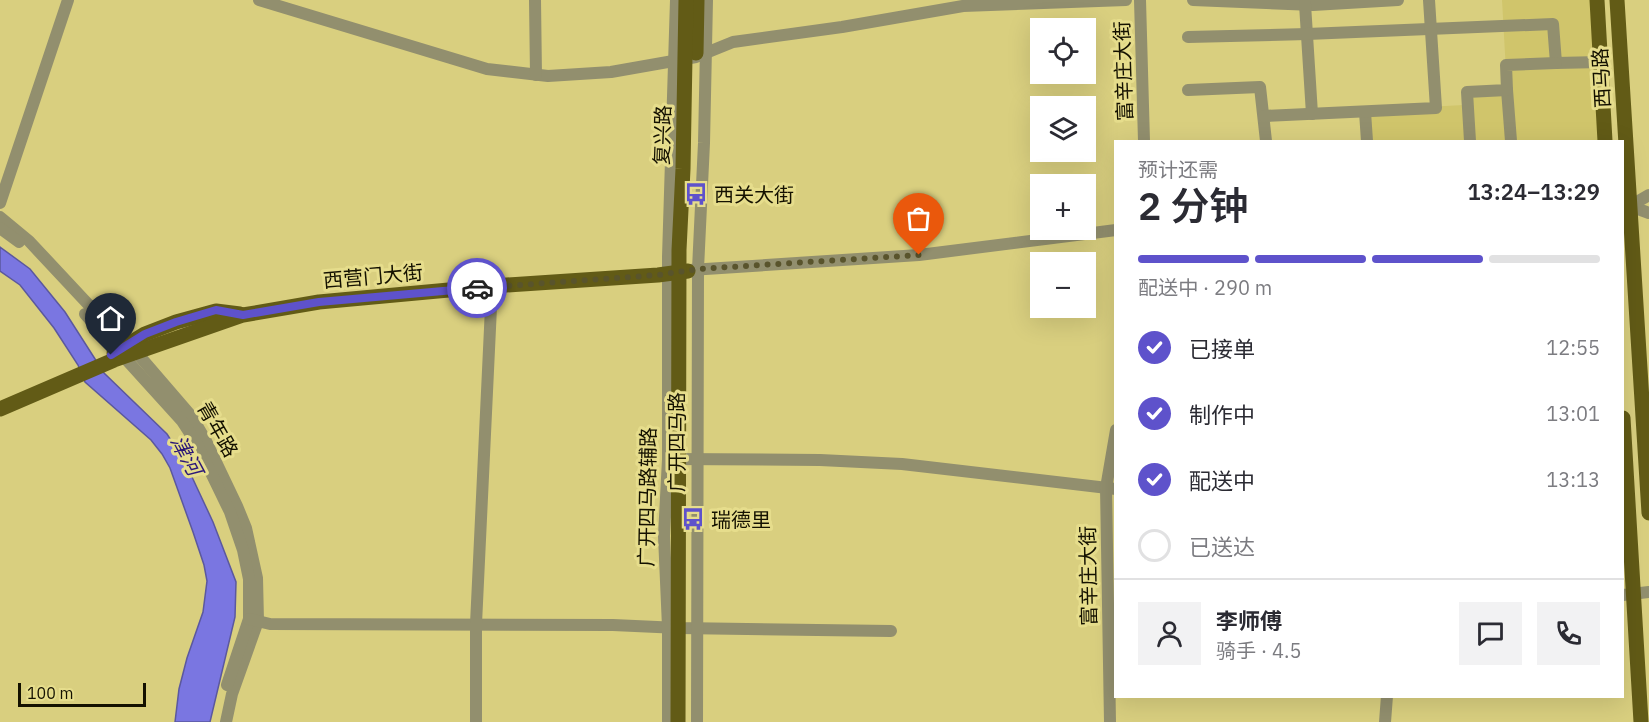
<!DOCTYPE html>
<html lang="zh">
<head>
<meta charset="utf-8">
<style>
	:root { --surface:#fff; --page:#f2f2f3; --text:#2b2b33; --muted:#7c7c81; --line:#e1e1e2; --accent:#5e52cb }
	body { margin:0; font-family:"IBM Plex Sans","Noto Sans SC",sans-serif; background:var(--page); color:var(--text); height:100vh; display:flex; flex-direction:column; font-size:22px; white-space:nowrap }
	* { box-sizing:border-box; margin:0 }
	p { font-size:20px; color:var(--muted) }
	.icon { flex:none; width:33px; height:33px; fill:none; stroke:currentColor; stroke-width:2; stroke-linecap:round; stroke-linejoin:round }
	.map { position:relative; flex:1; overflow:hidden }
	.side { position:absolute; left:1114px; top:140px; width:510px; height:558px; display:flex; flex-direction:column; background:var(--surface); border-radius:0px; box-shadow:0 6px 24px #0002 }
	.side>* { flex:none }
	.tools { position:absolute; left:1030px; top:18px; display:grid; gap:12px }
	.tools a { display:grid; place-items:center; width:66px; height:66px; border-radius:0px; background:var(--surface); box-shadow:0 6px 24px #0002; font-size:30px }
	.scale { position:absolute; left:18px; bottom:15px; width:128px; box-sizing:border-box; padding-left:6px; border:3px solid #141100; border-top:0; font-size:16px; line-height:21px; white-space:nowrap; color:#141100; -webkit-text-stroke:4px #e6dd8c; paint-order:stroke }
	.pin { position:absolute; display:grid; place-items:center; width:51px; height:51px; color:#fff; margin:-62px -26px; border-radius:50% 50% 50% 0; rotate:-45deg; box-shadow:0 0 6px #0007 }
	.pin .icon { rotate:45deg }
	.courier { position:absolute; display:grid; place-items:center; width:60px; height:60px; margin:-30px; border:4px solid #5e52cb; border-radius:50%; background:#fff; color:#222; box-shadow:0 2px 8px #0007 }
	.head em { font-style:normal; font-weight:600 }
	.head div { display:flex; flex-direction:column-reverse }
	.head { display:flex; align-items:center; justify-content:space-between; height:102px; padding:0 24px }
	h1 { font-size:39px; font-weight:600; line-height:45px }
	.bar { display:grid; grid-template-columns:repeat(4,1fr); gap:9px 6px; align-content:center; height:72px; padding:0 24px }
	.bar i { height:8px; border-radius:4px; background:var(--line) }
	.bar .on { background:var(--accent) }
	.bar p { grid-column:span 4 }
	.line { display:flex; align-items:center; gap:15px; padding:0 24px; border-top:2px solid var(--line) }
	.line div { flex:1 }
	.round { display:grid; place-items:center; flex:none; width:63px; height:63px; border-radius:0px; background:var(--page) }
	ol { padding:0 24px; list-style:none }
	li { display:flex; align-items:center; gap:18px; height:66px }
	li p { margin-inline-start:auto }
	li .icon { padding:6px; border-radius:50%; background:var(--accent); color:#fff; stroke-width:4 }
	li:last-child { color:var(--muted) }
	li i { width:33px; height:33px; border:3px solid var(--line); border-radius:50% }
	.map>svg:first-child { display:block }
	.built { fill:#d0c56b }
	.water { fill:#7a76e1; stroke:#5b589e; stroke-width:1.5 }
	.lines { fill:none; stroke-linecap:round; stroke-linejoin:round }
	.minor { stroke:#928f6e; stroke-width:12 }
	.major { stroke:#625b16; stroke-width:15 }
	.done { stroke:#59542c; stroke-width:6; stroke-dasharray:0 10.8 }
	.route { stroke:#5e52cb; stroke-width:8 }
	.labels { text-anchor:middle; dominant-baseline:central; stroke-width:6; stroke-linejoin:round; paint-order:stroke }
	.street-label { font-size:20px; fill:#141100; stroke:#e6dd8c }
	.poi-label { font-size:20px; fill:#141100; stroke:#e6dd8c; text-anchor:start }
	.water-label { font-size:21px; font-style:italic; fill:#2c1878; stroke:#e6dd8c }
</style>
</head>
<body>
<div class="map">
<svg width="1649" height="722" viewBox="0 0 1649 722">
	<rect width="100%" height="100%" fill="#d9cf7f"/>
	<path class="built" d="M1502 0H1590L1598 141H1371L1369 110 1464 105 1463 91 1507 89Z"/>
	<path class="water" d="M0 247 30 269 65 312 104 373 167 434 185 462 213 522 236 582 235 617 210 722H175L179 689 187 658 203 612 207 581 204 565 193 532 170 468 162 454 151 440 85 382 78 365 54 328 20 285 0 271Z"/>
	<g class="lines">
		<g class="minor">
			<path d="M259 0 487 69 548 76 611 72 696 57 733 42 842 27 963 6 1126 0"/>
			<path d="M535 0 536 75"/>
			<path d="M1140 0 1144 141"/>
			<path d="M1193 0 1313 5 1398 0"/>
			<path d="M1305 4 1312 114"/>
			<path d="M1188 37 1307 34 1553 24 1556 63 1601 62"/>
			<path d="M1188 90 1260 87 1266 141"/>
			<path d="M1507 90 1511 141"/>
			<path d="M1365 112 1367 141"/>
			<path d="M1264 116 1436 108 1429 0"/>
			<path d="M1470 141 1467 92 1507 90 1506 65 1556 63"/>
			<path d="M0 203 68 0"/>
			<path d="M1624 206H1630L1649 213"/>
			<path d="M1630 206 1649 195"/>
			<path d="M0 217 29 241 115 333 136 352 192 417 206 441 237 506 246 528 257 578 258 621 232 694 226 722"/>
			<path d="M0 228 19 242"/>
			<path d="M690 270 919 255 1116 230"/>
			<path d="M85 314 182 421 197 444 230 512 243 550 249 579V619L227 685"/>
			<path d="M672 459 820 460 902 464 1116 489"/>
			<path d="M1623 595 1649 592"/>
			<path d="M249 619 270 624 613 625 679 628 891 631"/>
			<path d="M476 722V624L492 286"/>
			<path d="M668 722V627L664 536 668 459V257L676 0"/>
			<path d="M697 722 698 269 704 143 707 0"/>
			<path d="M1110 722 1106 488 1116 430"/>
			<path d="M1385 722 1387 696"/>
		</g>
		<g class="major">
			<path d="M1597 0 1605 141"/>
			<path d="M1617 0 1649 513"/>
			<path d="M696 53 697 0"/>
			<path d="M114 353 145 334 176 322 216 311 240 314"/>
			<path d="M0 409 114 360 243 315 319 302 492 286 658 275 688 271"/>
			<path d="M1623 418 1641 722"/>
			<path d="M678 722 679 250 683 169 686 0"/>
		</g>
	</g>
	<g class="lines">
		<path class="done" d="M477 288 658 275 698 269 919 255"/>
		<path class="route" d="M111 355 145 334 176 322 216 310 243 315 319 302 477 288"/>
	</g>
	<defs>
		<g id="bus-bare" transform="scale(1.8)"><path d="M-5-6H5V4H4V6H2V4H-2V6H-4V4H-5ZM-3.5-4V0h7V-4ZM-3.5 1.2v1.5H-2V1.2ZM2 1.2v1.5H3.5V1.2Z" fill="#5e52cb" stroke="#e6dd8c" stroke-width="2.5" paint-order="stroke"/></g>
	</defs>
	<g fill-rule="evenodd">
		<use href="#bus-bare" x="696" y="194"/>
		<use href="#bus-bare" x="693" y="519"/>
	</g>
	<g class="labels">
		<g class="street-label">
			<text transform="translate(1123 71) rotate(-92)">富辛庄大街</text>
			<text transform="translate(1601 78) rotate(-93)">西马路</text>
			<text transform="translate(662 135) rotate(-88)">复兴路</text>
			<text transform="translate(373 276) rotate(-5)">西营门大街</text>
			<text transform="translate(218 429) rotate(60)">青年路</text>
			<text transform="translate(676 442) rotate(-90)">广开四马路</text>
			<text transform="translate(647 497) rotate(-89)">广开四马路辅路</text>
			<text transform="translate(1088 576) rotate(-91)">富辛庄大街</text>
		</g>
		<g class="poi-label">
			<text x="714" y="194">西关大街</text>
			<text x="711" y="519">瑞德里</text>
		</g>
		<g class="water-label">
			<text transform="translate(187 455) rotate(62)">津河</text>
		</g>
	</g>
</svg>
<div class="tools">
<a><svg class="icon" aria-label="locate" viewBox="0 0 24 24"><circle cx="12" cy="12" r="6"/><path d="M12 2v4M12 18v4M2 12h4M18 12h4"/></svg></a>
<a><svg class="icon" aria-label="layers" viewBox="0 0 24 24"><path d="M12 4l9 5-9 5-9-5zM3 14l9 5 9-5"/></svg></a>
<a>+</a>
<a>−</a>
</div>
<div class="scale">100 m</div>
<div class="pin" style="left:919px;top:255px;background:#ea580c"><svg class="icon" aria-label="bag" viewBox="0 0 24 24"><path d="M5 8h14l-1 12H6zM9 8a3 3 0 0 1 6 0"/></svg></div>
<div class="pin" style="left:111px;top:355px;background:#1f2937"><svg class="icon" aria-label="home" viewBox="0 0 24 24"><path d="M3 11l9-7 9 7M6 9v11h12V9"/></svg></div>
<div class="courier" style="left:477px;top:288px"><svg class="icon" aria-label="car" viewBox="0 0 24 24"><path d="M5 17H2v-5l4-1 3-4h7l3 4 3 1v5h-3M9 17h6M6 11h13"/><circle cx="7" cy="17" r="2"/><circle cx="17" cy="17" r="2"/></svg></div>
<section class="side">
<div class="head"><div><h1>2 分钟</h1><p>预计还需</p></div><em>13:24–13:29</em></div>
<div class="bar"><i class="on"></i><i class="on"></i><i class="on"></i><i></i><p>配送中 · 290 m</p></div>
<ol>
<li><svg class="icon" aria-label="check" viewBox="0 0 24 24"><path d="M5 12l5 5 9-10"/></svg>已接单<p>12:55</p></li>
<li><svg class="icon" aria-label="check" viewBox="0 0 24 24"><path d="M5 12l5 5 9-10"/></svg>制作中<p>13:01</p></li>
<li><svg class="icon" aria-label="check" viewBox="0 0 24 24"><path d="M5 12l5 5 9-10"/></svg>配送中<p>13:13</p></li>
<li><i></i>已送达</li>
</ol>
<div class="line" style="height:108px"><a class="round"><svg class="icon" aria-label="person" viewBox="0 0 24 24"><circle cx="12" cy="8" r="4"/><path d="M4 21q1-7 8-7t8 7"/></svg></a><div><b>李师傅</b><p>骑手 · 4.5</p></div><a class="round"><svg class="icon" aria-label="chat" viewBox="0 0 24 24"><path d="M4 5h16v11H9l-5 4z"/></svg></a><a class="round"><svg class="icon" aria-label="phone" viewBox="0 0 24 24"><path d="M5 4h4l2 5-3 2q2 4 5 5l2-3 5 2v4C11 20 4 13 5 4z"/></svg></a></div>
</section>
</div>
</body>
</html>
